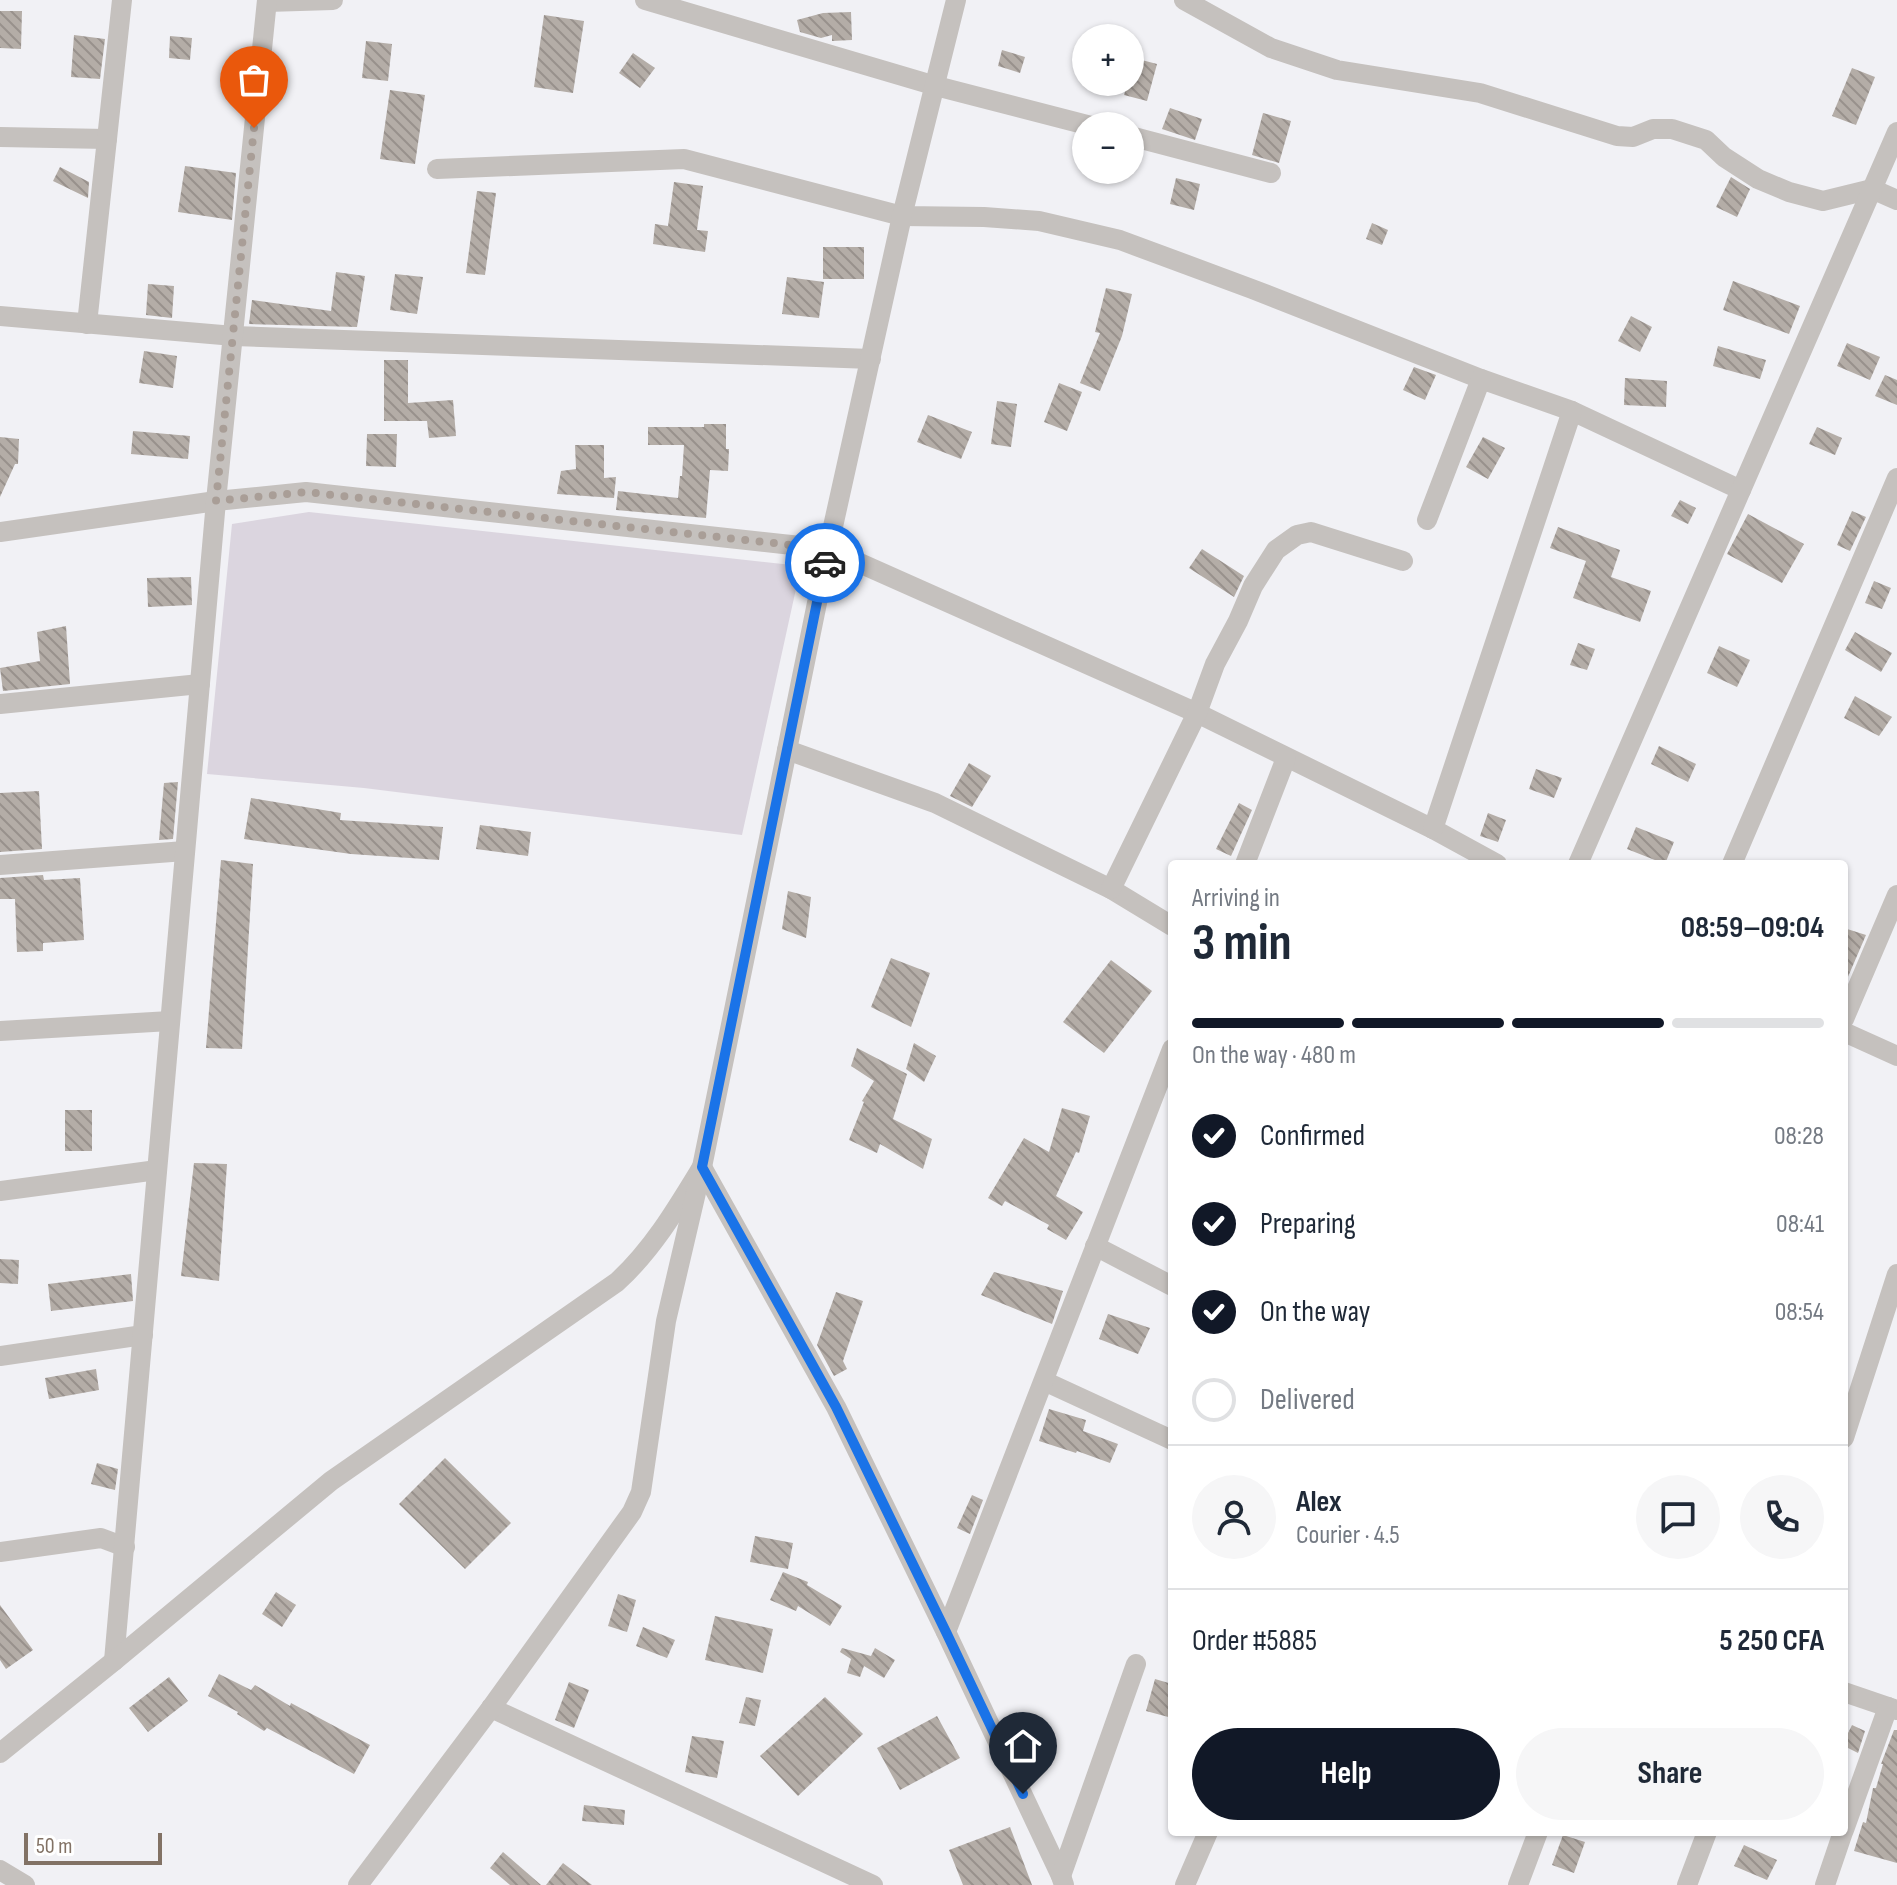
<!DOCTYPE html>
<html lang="en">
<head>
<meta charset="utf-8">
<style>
	:root { --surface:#fff; --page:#f6f6f7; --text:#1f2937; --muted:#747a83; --line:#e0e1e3; --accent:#111827 }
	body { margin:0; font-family:"Sofia Sans Condensed",sans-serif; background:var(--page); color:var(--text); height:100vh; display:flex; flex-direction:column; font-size:30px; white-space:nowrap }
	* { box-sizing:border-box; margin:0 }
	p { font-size:26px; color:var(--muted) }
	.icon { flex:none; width:44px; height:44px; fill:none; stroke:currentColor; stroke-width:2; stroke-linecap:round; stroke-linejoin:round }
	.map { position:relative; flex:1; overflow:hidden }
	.side { position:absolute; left:1168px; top:860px; width:680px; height:976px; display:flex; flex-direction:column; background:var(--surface); border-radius:8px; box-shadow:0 2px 6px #0004 }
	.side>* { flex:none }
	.buttons { position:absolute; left:1072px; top:24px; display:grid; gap:16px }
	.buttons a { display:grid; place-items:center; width:72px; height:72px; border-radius:50%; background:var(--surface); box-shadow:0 2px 6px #0004; font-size:40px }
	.scale { position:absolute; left:24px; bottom:20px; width:138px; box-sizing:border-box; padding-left:8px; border:4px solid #827265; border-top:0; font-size:22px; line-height:28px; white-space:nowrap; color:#827265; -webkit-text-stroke:6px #fff; paint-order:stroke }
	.pin { position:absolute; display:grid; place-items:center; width:68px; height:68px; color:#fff; margin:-82px -34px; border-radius:50% 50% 50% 0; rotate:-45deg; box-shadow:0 0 8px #0007 }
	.pin .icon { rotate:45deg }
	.courier { position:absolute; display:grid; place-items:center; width:80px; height:80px; margin:-40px; border:6px solid #1a73e8; border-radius:50%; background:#fff; color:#222; box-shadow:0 2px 10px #0007 }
	.head em { font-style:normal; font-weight:700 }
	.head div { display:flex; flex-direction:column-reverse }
	.head { display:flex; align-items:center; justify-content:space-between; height:136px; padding:0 24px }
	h1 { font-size:52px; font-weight:700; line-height:60px }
	.bar { display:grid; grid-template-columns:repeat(4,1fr); gap:12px 8px; align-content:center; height:96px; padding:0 24px }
	.bar i { height:10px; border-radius:6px; background:var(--line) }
	.bar .current { background:var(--accent) }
	.bar p { grid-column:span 4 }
	.line { display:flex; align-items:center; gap:20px; padding:0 24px; border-top:2px solid var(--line) }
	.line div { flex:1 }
	.round { display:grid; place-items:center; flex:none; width:84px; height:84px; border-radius:42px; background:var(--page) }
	ol { padding:0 24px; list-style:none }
	li { display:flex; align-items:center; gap:24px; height:88px }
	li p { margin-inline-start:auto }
	li .icon { padding:8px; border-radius:50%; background:var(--accent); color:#fff; stroke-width:4 }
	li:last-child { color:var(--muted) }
	li i { width:44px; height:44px; border:4px solid var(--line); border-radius:50% }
	.primary-button { display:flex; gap:16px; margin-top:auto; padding:16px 24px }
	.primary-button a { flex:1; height:92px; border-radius:48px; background:var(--accent); color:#fff; font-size:32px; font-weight:700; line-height:92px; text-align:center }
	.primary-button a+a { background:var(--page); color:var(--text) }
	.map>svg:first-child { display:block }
	.park { fill:#dbd5df }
	.building { fill:url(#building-back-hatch) }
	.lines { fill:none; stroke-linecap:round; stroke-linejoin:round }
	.minor { stroke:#c5c1be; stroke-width:20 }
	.done { stroke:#a99e97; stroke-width:8; stroke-dasharray:0 14.4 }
	.route { stroke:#1a73e8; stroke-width:10 }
</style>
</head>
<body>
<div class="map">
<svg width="1897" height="1885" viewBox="0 0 1897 1885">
	<defs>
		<pattern id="building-back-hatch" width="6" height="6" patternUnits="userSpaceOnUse" patternTransform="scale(2)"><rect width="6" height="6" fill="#b4ada7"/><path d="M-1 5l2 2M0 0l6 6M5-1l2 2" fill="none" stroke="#98918c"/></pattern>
	</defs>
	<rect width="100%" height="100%" fill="#f1f1f5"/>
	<path class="park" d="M309 512 801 566 742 835 364 788 207 774 232 524Z"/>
	<g class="building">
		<path d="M0 11H22L21 49 0 48Z"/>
		<path d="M851 12 852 40 832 41V35L821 38 800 32 797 20 823 13Z"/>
		<path d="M544 15 584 21 573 93 534 87Z"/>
		<path d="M74 35 105 39 100 79 71 77Z"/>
		<path d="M170 36 192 38 190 60 169 58Z"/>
		<path d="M366 41 392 44 388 81 362 78Z"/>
		<path d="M1002 50 1025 57 1020 73 998 66Z"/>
		<path d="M633 53 655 68 640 88 619 73Z"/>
		<path d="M1134 58 1157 64 1147 101 1124 95 1128 82H1130V73Z"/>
		<path d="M1852 68 1875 77 1856 125 1832 116Z"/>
		<path d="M390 90 425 95 415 164 380 159Z"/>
		<path d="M1170 108 1202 119 1195 140 1162 129Z"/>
		<path d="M1263 113 1291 121 1279 163 1252 155Z"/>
		<path d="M185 166 236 173 232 220 178 212Z"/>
		<path d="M60 167 89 182 88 198 53 181Z"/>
		<path d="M1731 177 1750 189 1737 217 1716 207Z"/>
		<path d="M1176 178 1200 184 1194 210 1170 204Z"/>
		<path d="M674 182 703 186 697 230 708 231 705 252 653 244 655 224 668 226Z"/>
		<path d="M477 191 496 193 485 275 466 273Z"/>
		<path d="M1372 223 1388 230 1382 245 1366 239Z"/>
		<rect x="823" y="247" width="41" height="32"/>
		<path d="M336 272 365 276 357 327 249 324 252 300 331 311Z"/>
		<path d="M395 274 423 277 417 314 390 310Z"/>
		<path d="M787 277 824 282 819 318 782 314Z"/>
		<path d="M1733 281 1800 306 1789 334 1723 310Z"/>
		<path d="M148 284 174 286 172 318 146 315Z"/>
		<path d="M1106 288 1132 294 1122 336 1100 391 1080 383 1100 333 1095 332Z"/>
		<path d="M1631 316 1652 327 1640 352 1618 341Z"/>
		<path d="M1847 343 1880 357 1870 380 1837 366Z"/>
		<path d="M1718 346 1766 360 1760 379 1713 366Z"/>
		<path d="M144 351 177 356 173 388 139 383Z"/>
		<path d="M384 360H408V403L453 400 456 436 429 438 427 421H384Z"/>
		<path d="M1414 367 1436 375 1425 400 1403 390Z"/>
		<path d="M1885 375 1897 380V405L1875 396Z"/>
		<path d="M1625 378 1667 381 1666 407 1624 405Z"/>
		<path d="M1059 383 1082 392 1067 431 1044 422Z"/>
		<path d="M997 401 1017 404 1011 447 991 444Z"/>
		<path d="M928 415 972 432 961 459 917 442Z"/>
		<path d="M704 424H726V449H729L728 471 710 470 706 518 616 510 618 491 678 498 680 476H682L684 445H648V427H704Z"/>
		<path d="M1817 427 1842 438 1835 455 1809 444Z"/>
		<path d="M133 431 190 436 188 459 131 454Z"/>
		<path d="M367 434H397L396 467 366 466Z"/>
		<path d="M0 437 19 439 18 464H15L0 497Z"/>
		<path d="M1483 437 1505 448 1488 479 1466 467Z"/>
		<path d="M575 445H604V478L616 477 614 498 557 494 561 471 576 469Z"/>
		<path d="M1680 500 1696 508 1688 524 1671 516Z"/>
		<path d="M1852 511 1866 517 1850 551 1837 545Z"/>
		<path d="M1748 514 1804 544 1782 583 1727 554Z"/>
		<path d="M1558 527 1620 550 1611 577 1651 591 1640 622 1573 598 1586 561 1550 548Z"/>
		<path d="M1202 549 1244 576 1234 597 1189 568Z"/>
		<path d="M191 577 192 605 148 607 147 578Z"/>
		<path d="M1874 581 1891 588 1882 609 1865 603Z"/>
		<path d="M66 626 70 684 3 691 0 668 40 661 37 632Z"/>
		<path d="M1855 632 1892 653 1881 672 1845 650Z"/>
		<path d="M1578 643 1595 649 1587 670 1570 665Z"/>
		<path d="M1719 646 1750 660 1737 687 1707 673Z"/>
		<path d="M1855 696 1892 717 1879 736 1844 718Z"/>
		<path d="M1659 746 1696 764 1688 782 1651 764Z"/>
		<path d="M969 763 991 776 972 807 950 796Z"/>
		<path d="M1536 769 1562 778 1554 798 1529 789Z"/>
		<path d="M178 782 173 839 159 840 164 783Z"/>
		<path d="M39 791 42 849 0 852V793Z"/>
		<path d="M251 798 341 813 340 820 443 827 439 860 351 854 244 839Z"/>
		<path d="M1239 803 1252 810 1231 856 1216 849Z"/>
		<path d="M1488 813 1506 820 1498 842 1480 836Z"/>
		<path d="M480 825 531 832 528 856 476 849Z"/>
		<path d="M1636 827 1674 842 1665 864 1627 849Z"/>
		<path d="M221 860 253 864 242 1049 206 1048Z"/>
		<path d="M43 875 44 880 80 878 84 940 43 943V951L17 952 15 899H0V878Z"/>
		<path d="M788 891 811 897 806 938 782 929Z"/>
		<path d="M1844 928 1866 935 1844 986Z"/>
		<path d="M891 958 930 973 911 1027 871 1007Z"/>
		<path d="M1111 960 1152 991 1104 1053 1063 1022Z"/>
		<path d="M914 1043 936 1056 924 1082 906 1069Z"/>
		<path d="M857 1048 907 1074 893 1119 932 1139 923 1169 880 1144 877 1153 849 1140 864 1102 862 1101 874 1081 851 1066Z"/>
		<path d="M1062 1108 1090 1116 1079 1153 1076 1152 1056 1196 1083 1212 1066 1240 1047 1229 1049 1225 1005 1201 1002 1206 988 1198 1024 1138 1049 1152Z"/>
		<rect x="65" y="1110" width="27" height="41"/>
		<path d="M194 1163 227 1164 219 1281 181 1276Z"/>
		<path d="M0 1259 19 1260 18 1284 0 1283Z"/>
		<path d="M994 1272 1063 1291 1052 1324 981 1295Z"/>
		<path d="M131 1274 133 1301 51 1311 48 1284Z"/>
		<path d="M836 1292 863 1301 843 1361 847 1369 834 1376 817 1345Z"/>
		<path d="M1108 1314 1150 1328 1138 1354 1099 1339Z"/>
		<path d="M96 1369 99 1390 49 1399 45 1378Z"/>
		<path d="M1049 1409 1086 1420 1083 1431 1118 1444 1110 1463 1077 1451 1076 1453 1039 1441Z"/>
		<path d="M445 1458 511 1523 465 1569 399 1504Z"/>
		<path d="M97 1463 118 1469 115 1490 91 1484Z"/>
		<path d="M972 1495 983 1500 970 1534 957 1528Z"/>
		<path d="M755 1536 793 1543 788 1569 750 1562Z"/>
		<path d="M783 1572 808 1582 807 1585 842 1606 830 1626 798 1606 796 1611 770 1600Z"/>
		<path d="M276 1592 296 1605 282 1627 262 1614Z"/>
		<path d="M618 1594 636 1600 627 1632 608 1626Z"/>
		<path d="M0 1605 33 1650 6 1669 0 1660Z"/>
		<path d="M715 1616 773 1629 763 1673 705 1660Z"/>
		<path d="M643 1627 675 1640 667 1658 636 1646Z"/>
		<path d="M842 1648 871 1656 875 1648 895 1660 884 1678 864 1666 860 1677 847 1673 851 1659 840 1652Z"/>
		<path d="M219 1674 251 1690 255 1685 290 1706 291 1703 370 1745 354 1774 267 1728 264 1731 237 1714 238 1712 208 1696Z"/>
		<path d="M169 1677 188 1701 148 1732 129 1708Z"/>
		<path d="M1155 1679 1172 1684V1718L1146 1711Z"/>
		<path d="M569 1682 589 1690 574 1728 555 1720Z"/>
		<path d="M746 1697 761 1700 755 1726 739 1723Z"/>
		<path d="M825 1697 863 1734 798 1796 760 1756Z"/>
		<path d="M937 1716 960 1758 900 1790 877 1748Z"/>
		<path d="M1852 1725 1865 1731 1858 1753 1844 1746V1735H1847Z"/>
		<path d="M1894 1730H1897V1863L1854 1851 1863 1822 1866 1823 1873 1788H1876L1883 1764H1881Z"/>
		<path d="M692 1736 724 1741 717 1778 685 1772Z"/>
		<path d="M584 1805 625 1810 624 1825 582 1821Z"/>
		<path d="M1010 1827 1032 1885H963L949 1850Z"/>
		<path d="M1563 1835 1585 1842 1574 1873 1552 1865Z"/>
		<path d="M1744 1845 1777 1860 1767 1880 1734 1866Z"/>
		<path d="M503 1852 541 1885H510L490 1868Z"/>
		<path d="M563 1863 592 1885H546Z"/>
	</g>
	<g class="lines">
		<g class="minor">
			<path d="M645 0 936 86 1091 126"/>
			<path d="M1184 0 1271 48 1337 70 1480 93 1617 136 1633 137 1653 129H1672L1706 140 1724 157 1758 179 1789 192 1823 201 1872 189 1897 200"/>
			<path d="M267 2 333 0"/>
			<path d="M1130 136 1271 173"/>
			<path d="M0 137 107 139"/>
			<path d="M437 169 684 159 902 216 984 217 1039 221 1120 240 1252 289 1481 379 1572 411 1741 490"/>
			<path d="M0 316 234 336 871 359"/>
			<path d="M87 324 122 0"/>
			<path d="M1427 520 1481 379"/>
			<path d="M0 532 216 501 306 492 828 549 1197 713 1433 829 1497 864"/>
			<path d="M0 704 200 684"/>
			<path d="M787 750 935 803 1111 889 1172 926"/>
			<path d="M1433 829 1572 411"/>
			<path d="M1245 864 1286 758"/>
			<path d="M1578 864 1897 132"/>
			<path d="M1732 864 1897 478"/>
			<path d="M0 865 185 851"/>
			<path d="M1111 889 1197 713 1215 664 1238 621 1253 586 1276 550 1297 535 1311 532 1403 561"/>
			<path d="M1844 1019 1897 895"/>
			<path d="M0 1031 170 1021"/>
			<path d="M1844 1032 1897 1056"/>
			<path d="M0 1191 157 1170"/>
			<path d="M1095 1246 1172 1286"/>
			<path d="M0 1356 143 1335"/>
			<path d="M1044 1381 1172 1440"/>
			<path d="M1844 1438 1897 1274"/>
			<path d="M0 1552 101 1538 125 1547"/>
			<path d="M946 1632 1172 1049"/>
			<path d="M114 1661 216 501 267 0"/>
			<path d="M1844 1692 1897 1710"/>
			<path d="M491 1708 873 1885"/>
			<path d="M0 1753 114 1661 331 1481 617 1282C653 1249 677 1208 702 1167L836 1407 946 1632 1061 1876 1064 1885"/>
			<path d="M1844 1830 1888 1707"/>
			<path d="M0 1870 25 1885"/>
			<path d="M1061 1876 1136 1664"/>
			<path d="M358 1885 491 1708 632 1512 641 1492 666 1321 702 1167 828 549 902 216 956 0"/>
			<path d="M1185 1885 1208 1832"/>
			<path d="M1518 1885 1538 1832"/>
			<path d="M1687 1885 1707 1832"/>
			<path d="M1825 1885 1843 1832"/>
		</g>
	</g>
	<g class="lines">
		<path class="done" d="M254 128 216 501 306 492 828 549 825 563"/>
		<path class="route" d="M825 563 702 1167 836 1407 946 1632 1023 1794"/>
	</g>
</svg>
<div class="buttons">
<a>+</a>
<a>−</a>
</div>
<div class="scale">50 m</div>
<div class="pin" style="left:254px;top:128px;background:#ea580c"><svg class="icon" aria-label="bag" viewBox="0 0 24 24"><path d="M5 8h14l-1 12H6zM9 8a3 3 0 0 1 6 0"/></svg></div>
<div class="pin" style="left:1023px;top:1794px;background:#1f2937"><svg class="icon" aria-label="home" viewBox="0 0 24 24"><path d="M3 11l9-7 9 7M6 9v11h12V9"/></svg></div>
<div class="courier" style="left:825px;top:563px"><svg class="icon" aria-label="car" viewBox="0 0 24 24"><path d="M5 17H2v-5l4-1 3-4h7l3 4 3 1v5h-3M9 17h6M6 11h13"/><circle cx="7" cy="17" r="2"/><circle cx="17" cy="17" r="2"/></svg></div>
<section class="side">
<div class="head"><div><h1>3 min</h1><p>Arriving in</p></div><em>08:59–09:04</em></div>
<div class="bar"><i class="current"></i><i class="current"></i><i class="current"></i><i></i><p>On the way · 480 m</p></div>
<ol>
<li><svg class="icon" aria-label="check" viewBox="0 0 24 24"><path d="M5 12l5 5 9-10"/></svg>Confirmed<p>08:28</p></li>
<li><svg class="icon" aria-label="check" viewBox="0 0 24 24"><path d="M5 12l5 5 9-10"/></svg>Preparing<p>08:41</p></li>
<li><svg class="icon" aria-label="check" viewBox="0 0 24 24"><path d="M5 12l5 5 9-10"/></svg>On the way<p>08:54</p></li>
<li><i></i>Delivered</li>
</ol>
<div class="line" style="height:144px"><a class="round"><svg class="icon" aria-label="person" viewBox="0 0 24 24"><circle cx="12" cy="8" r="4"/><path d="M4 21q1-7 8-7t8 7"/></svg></a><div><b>Alex</b><p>Courier · 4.5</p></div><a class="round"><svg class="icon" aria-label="chat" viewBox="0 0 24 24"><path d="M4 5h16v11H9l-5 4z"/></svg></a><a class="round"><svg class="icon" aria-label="phone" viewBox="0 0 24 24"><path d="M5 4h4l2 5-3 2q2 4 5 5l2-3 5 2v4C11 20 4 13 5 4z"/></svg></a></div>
<div class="line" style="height:104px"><div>Order #5885</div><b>5 250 CFA</b></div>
<div class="primary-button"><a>Help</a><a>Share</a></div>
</section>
</div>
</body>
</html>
